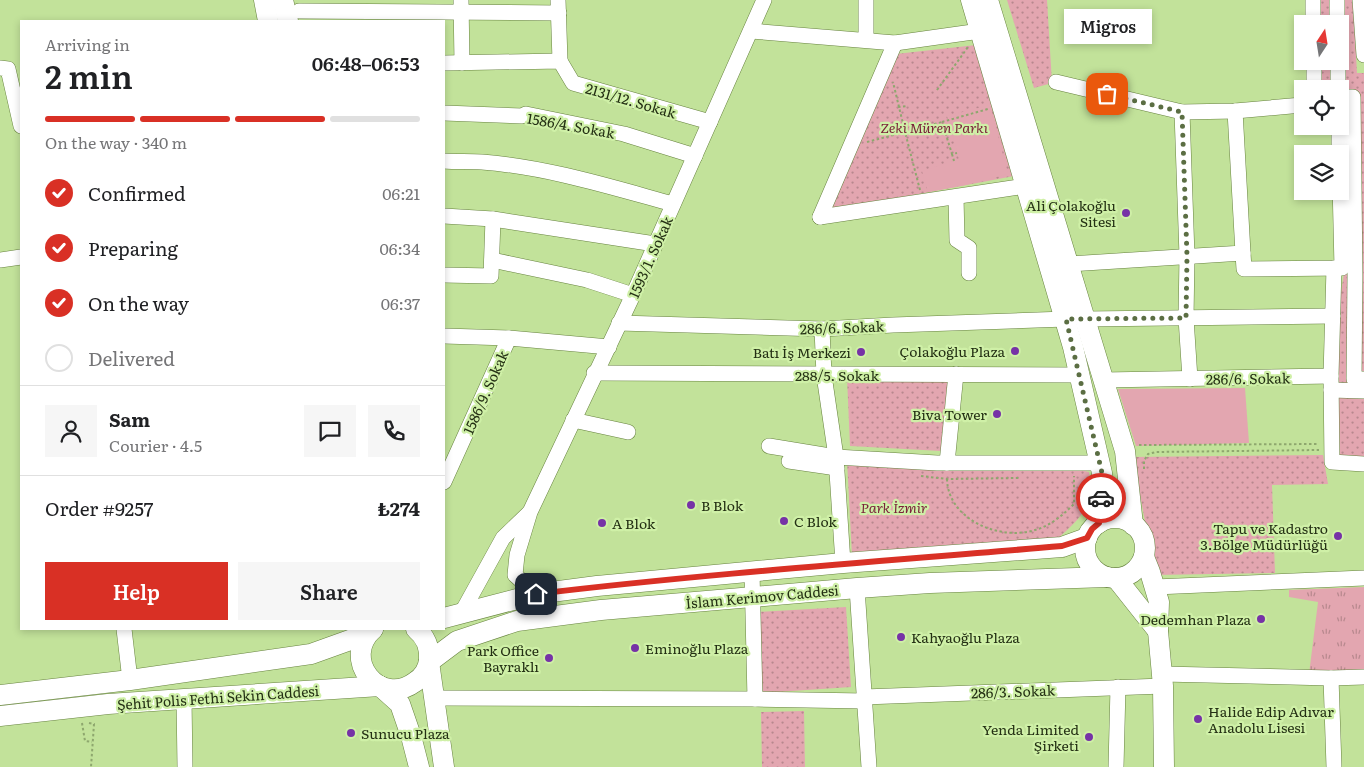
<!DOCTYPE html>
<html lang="en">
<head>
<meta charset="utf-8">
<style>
	:root { --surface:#fff; --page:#f6f6f6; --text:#202124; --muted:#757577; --line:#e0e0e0; --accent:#d93025 }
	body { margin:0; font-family:Literata,serif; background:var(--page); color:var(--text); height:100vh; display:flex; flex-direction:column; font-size:19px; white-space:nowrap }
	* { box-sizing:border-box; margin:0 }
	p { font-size:16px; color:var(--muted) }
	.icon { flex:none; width:28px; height:28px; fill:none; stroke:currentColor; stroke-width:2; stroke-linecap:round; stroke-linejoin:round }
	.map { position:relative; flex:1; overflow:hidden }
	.side { position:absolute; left:20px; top:20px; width:425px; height:610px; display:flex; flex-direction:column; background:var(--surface); border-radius:0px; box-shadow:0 2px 8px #0003 }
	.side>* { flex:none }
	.needle { width:32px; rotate:12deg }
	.controls { position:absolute; left:1294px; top:15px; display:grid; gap:10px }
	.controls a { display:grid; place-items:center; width:55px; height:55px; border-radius:0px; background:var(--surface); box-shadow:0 2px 8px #0003; font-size:25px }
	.pin { position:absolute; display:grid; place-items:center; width:42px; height:42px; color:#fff; margin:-21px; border-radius:10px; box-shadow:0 2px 8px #0006 }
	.courier { position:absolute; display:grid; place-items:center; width:50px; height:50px; margin:-25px; border:4px solid #d93025; border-radius:50%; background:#fff; color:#222; box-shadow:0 1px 6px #0007 }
	.bubble { position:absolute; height:35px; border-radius:0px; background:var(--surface); box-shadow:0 2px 8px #0003; font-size:16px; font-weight:600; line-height:35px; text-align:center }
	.summary em { font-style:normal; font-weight:600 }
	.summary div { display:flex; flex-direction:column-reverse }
	.summary { display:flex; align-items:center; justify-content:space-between; height:85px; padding:0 25px }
	h1 { font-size:32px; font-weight:600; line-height:38px }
	.bar { display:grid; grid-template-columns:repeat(4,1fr); gap:8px 5px; align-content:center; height:60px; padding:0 25px }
	.bar i { height:6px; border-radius:4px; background:var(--line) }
	.bar .active { background:var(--accent) }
	.bar p { grid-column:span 4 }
	.line { display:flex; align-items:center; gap:12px; padding:0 25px; border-top:1px solid var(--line) }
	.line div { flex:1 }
	.round { display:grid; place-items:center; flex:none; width:52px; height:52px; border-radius:0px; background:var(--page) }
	ol { padding:0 25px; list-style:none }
	li { display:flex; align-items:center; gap:15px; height:55px }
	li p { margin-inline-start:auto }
	li .icon { padding:5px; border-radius:50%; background:var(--accent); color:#fff; stroke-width:4 }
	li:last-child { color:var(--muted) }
	li i { width:28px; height:28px; border:2px solid var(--line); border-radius:50% }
	.button { display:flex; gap:10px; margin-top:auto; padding:10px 25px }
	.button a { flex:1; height:58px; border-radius:0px; background:var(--accent); color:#fff; font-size:20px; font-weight:600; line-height:58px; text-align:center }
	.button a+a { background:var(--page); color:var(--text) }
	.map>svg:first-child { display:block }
	.grass { fill:url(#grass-tufts) }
	.park { fill:url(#park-dots) }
	.garden { fill:#e3a6b0 }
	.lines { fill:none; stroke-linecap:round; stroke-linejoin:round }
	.minor-casing { stroke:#67833f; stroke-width:16 }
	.major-casing { stroke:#67833f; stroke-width:21 }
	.path { stroke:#8ea76e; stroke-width:2; stroke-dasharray:2.5 2.5; stroke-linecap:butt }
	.minor { stroke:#fff; stroke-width:15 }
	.major { stroke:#fff; stroke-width:20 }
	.done { stroke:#5b6e43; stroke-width:5; stroke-dasharray:0 9 }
	.route { stroke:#d93025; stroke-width:6 }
	.poi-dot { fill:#7632a6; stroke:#cff0a7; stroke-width:2 }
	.labels { text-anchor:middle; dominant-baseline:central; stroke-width:4.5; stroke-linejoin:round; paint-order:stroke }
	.street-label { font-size:14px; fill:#243014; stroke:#cff0a7 }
	.park-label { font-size:14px; font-style:italic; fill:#7a223b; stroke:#cff0a7 }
	.poi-label { font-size:14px; fill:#243014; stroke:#cff0a7; text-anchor:end }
</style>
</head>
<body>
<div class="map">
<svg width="1364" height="767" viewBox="0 0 1364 767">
	<defs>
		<pattern id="grass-tufts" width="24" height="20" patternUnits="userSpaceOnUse" patternTransform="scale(1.25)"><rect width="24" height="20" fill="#e3a6b0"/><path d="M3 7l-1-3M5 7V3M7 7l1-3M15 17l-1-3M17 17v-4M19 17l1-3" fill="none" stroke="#b8888e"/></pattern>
		<pattern id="park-dots" width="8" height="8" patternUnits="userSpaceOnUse" patternTransform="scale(1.25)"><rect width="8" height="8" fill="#e3a6b0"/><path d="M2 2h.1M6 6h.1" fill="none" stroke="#b8888e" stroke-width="1.8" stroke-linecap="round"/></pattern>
	</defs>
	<rect width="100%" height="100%" fill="#c2e29a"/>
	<path class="grass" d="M1364 587V672L1309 674 1318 602 1289 597V590Z"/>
	<g class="park">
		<path d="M1007 0H1047L1052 83 1034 88Z"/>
		<path d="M1320 0H1353L1357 73H1364V463L1339 461 1337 371 1341 293 1346 260 1348 184 1345 98 1340 89H1322V61H1340V24H1321Z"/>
		<path d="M976 45 1014 176 829 211 896 54Z"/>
		<path d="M847 377 948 378 941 451 850 446Z"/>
		<path d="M1323 455 1328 484 1272 485 1275 573 1155 575 1133 457Z"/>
		<path d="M847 460 1080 470 1089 472C1093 507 1082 517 1057 539L852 556Z"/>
		<path d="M846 607 851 687 762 693 757 612Z"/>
		<path d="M804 711 805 767H762L761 712Z"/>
	</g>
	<g class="garden">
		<path d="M990 105 1008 174 966 185 928 192 922 171 959 159 947 116Z"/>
		<path d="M1245 388 1249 443 1136 446 1118 389Z"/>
	</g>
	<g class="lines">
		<g class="minor-casing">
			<g id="minor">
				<path d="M461 0 462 63"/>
				<path d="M558 0 560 61"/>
				<path d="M1313 0V24"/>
				<path d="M1337 0V24"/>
				<path d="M1360 0 1364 55"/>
				<path d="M299 11 559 13"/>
				<path d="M751 31 895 43 980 31"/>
				<path d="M866 40V0"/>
				<path d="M1314 61V89"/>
				<path d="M1338 61V89"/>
				<path d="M444 63 560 61 573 83 710 122"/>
				<path d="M0 68 8 69 21 126"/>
				<path d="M1056 82 1182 112 1235 111 1302 105"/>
				<path d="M1340 97H1353L1355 276 1354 379H1364"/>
				<path d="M1182 112 1187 256 1186 318 1190 379"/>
				<path d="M444 113 522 116 526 114 624 134 695 156"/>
				<path d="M1339 126V154"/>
				<path d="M444 161C457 162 469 161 482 162 547 167 611 187 673 204"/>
				<path d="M956 197 957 240 969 248V273"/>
				<path d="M444 216 493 219 655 244"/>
				<path d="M820 217 1026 186"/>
				<path d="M820 217 895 43"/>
				<path d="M1243 253 1244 269 1342 268 1340 182"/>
				<path d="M0 260 21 257"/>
				<path d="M492 260 587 280 633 295"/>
				<path d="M1069 264 1243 253 1235 111"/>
				<path d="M444 275 491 276 493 219"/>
				<path d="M1086 319 1333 316"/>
				<path d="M619 323 822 329 893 325 1066 319"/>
				<path d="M822 329 824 375 836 457 843 563"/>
				<path d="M444 336 509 338"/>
				<path d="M594 373 1079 375"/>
				<path d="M1331 376 1332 462 1364 464"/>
				<path d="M1104 380 1331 376 1334 268"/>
				<path d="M1331 390 1364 391"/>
				<path d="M573 420 628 432"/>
				<path d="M769 446 836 457 937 463H1100"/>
				<path d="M789 461 837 468"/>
				<path d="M947 463 956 374"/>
				<path d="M444 482 509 338 609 347"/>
				<path d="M752 572 755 699"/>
				<path d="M1155 587 1364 578"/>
				<path d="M857 588 869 767"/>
				<path d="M536 594 515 575 517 555 530 512 633 295 764 0"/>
				<path d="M461 614 503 538 529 513"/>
				<path d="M124 629 130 680"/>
				<path d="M1162 674 1331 678 1364 677"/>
				<path d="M1331 678 1334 767"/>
				<path d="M864 697 1163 686"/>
				<path d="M433 698 755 699 864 701"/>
				<path d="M184 699 185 767"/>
				<path d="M1116 767 1118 687"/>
			</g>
		</g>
		<g class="major-casing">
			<g id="major">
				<path d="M264 0 268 21"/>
				<path d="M283 0 288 21"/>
				<path d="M971 0 1073 347 1102 473 1099 523"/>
				<path d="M988 0 1125 451 1133 525"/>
				<circle cx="1115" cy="548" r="30"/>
				<path d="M1144 557 1150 572 1159 602 1158 631 1163 686 1164 767"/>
				<path d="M1116 578 1158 631"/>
				<path d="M444 618 536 594 597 586 843 563 1062 547 1087 538"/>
				<path d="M373 629C340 659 380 708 415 682 423 677 428 669 429 660 430 647 425 636 416 629"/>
				<path d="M429 662 457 641 517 621 601 610 857 588 930 583 1107 577"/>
				<path d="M429 662 444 767"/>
				<path d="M380 686 400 704 411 736 419 767"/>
				<path d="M0 695 130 680 311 654 350 640 373 629"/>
				<path d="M0 716 108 704 380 686"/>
			</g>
		</g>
		<g class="path">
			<path d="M937 90 968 47"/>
			<path d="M898 107 908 106"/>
			<path d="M942 122 988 109"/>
			<path d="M867 142 905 132 893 82"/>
			<path d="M952 154 954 161"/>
			<path d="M920 190 905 132 942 122 952 154 957 153"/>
			<path d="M1139 445 1319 444"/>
			<path d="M1144 469V461L1148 454 1156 452 1319 450"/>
			<path d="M921 476 947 479 1019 478"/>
			<path d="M947 479C948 520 1000 541 1035 530 1050 526 1063 515 1074 504V476"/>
			<path d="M82 723 85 741 92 742"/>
			<path d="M89 723 94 724 91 767"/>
		</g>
		<use href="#minor" class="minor"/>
		<use href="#major" class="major"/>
	</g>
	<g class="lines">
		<path class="done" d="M1101 498 1102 473 1066 319 1186 318 1187 256 1182 112 1107 94"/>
		<path class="route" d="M536 594C711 573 887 561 1062 546L1087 538 1092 529 1099 523 1101 498"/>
	</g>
	<g class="poi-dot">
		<circle cx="1126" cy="213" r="5"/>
		<circle cx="1015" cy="351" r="5"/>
		<circle cx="861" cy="352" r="5"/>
		<circle cx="997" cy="414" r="5"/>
		<circle cx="691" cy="505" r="5"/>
		<circle cx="784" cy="521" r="5"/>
		<circle cx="602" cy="523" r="5"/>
		<circle cx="1338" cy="536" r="5"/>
		<circle cx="1261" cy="619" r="5"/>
		<circle cx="901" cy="637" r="5"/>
		<circle cx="635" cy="648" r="5"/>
		<circle cx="549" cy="658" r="5"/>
		<circle cx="1198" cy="719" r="5"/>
		<circle cx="351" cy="733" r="5"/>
		<circle cx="1089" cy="737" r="5"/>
	</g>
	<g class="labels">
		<g class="street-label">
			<text transform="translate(631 100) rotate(16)">2131/12. Sokak</text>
			<text transform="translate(571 125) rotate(10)">1586/4. Sokak</text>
			<text transform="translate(650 257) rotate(-66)">1593/1. Sokak</text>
			<text transform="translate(842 327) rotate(-2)">286/6. Sokak</text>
			<text x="837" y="375">288/5. Sokak</text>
			<text transform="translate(1248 378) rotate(-1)">286/6. Sokak</text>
			<text transform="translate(485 392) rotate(-66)">1586/9. Sokak</text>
			<text transform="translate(762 596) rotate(-5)">İslam Kerimov Caddesi</text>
			<text transform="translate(1013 691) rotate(-2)">286/3. Sokak</text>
			<text transform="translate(218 697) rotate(-4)">Şehit Polis Fethi Sekin Caddesi</text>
		</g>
		<g class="park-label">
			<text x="934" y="127">Zeki Müren Parkı</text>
			<text x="894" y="507">Park İzmir</text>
		</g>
		<g class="poi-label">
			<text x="1116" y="205">Ali Çolakoğlu<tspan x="1116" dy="16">Sitesi</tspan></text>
			<text x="1005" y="351">Çolakoğlu Plaza</text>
			<text x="851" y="352">Batı İş Merkezi</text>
			<text x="987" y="414">Biva Tower</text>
			<text x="701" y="505" text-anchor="start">B Blok</text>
			<text x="794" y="521" text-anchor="start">C Blok</text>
			<text x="612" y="523" text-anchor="start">A Blok</text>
			<text x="1328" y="528">Tapu ve Kadastro<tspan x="1328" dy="16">3.Bölge Müdürlüğü</tspan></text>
			<text x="1251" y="619">Dedemhan Plaza</text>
			<text x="911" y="637" text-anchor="start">Kahyaoğlu Plaza</text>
			<text x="645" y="648" text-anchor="start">Eminoğlu Plaza</text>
			<text x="539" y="650">Park Office<tspan x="539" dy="16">Bayraklı</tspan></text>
			<text x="1208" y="711" text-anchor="start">Halide Edip Adıvar<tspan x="1208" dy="16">Anadolu Lisesi</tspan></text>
			<text x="1079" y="729">Yenda Limited<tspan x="1079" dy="16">Şirketi</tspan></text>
			<text x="361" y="733" text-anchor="start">Sunucu Plaza</text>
		</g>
	</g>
</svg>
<div class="controls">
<a><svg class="needle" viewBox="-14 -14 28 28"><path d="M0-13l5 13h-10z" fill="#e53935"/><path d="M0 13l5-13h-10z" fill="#757577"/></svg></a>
<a><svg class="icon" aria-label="locate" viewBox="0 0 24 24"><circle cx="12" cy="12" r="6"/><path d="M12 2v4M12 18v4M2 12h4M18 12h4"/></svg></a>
<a><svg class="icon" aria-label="layers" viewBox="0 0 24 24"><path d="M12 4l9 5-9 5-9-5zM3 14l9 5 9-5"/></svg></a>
</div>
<div class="pin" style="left:1107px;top:94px;background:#ea580c"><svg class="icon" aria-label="bag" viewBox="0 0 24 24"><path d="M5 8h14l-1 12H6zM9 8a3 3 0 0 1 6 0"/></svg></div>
<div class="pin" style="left:536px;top:594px;background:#1f2937"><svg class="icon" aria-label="home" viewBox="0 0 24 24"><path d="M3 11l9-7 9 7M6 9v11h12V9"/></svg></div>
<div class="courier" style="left:1101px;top:498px"><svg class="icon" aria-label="car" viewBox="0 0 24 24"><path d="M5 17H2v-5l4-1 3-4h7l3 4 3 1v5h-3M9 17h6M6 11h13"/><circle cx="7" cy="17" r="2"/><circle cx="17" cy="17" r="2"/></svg></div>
<div class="bubble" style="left:1064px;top:9px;width:88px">Migros</div>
<section class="side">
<div class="summary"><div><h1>2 min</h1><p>Arriving in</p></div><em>06:48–06:53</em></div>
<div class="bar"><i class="active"></i><i class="active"></i><i class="active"></i><i></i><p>On the way · 340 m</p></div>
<ol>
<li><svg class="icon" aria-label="check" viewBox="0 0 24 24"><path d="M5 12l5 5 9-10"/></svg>Confirmed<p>06:21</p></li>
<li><svg class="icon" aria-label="check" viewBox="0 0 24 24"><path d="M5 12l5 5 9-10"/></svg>Preparing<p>06:34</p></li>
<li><svg class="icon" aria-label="check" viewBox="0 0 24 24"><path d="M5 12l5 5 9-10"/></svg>On the way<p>06:37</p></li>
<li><i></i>Delivered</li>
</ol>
<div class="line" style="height:90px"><a class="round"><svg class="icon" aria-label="person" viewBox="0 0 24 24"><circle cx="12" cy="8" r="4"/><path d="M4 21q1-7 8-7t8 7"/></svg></a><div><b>Sam</b><p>Courier · 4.5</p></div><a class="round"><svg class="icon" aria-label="chat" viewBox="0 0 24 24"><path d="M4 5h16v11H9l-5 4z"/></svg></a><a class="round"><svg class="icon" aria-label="phone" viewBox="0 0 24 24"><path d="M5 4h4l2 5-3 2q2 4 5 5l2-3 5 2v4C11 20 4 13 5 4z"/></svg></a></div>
<div class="line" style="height:65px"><div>Order #9257</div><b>₺274</b></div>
<div class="button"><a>Help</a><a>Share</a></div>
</section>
</div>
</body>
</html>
